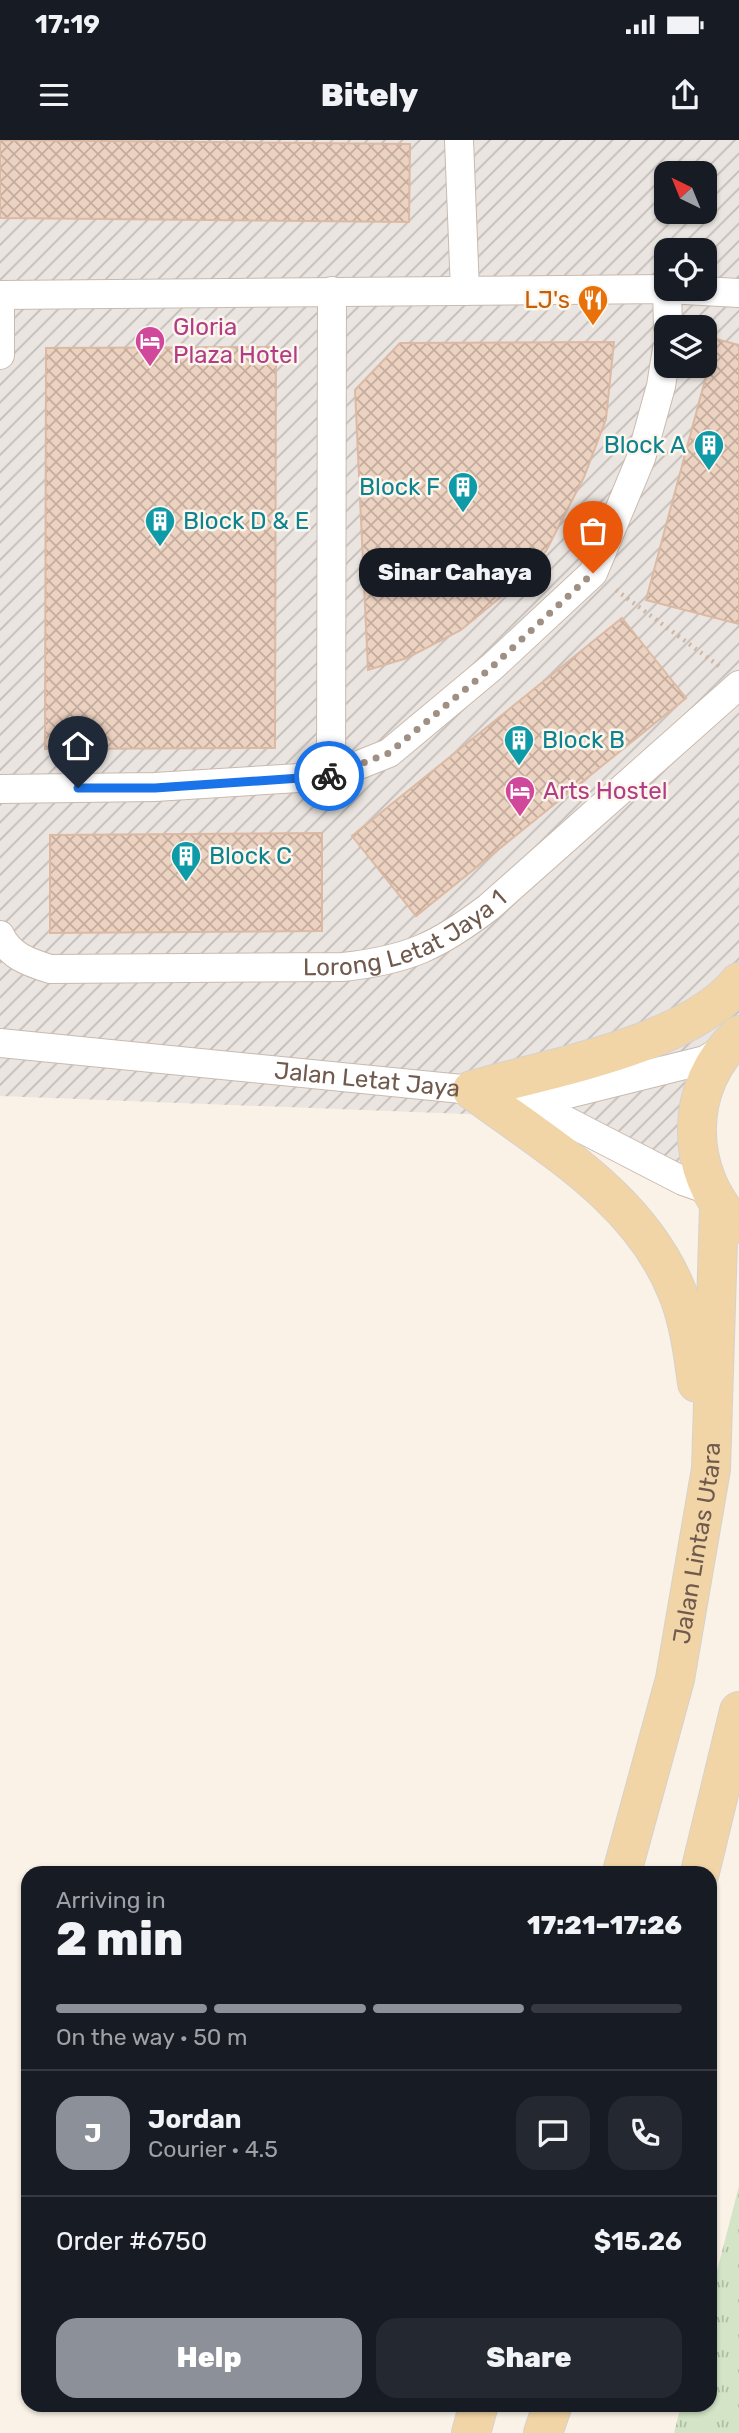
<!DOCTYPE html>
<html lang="en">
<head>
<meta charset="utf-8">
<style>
	:root { --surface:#171b24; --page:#242831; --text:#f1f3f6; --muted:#9ea1a6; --line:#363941; --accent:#8c9099 }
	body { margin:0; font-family:Rubik,sans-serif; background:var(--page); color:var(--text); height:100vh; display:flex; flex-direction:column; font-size:26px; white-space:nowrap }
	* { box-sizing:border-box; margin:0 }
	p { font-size:23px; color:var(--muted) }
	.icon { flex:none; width:38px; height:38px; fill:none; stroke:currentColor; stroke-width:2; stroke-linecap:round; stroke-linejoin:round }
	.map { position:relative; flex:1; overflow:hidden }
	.sheet { position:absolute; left:21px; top:1726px; width:696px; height:546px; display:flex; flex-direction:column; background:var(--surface); border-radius:21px; box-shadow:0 2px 5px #0004 }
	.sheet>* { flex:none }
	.needle { width:46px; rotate:317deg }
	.tools { position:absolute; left:654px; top:21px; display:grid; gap:14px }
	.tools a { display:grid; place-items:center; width:63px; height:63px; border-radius:14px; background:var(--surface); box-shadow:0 2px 5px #0004; font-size:35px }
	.pin { position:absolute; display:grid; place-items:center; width:60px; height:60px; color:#fff; margin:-72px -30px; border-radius:50% 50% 50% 0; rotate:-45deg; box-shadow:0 0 7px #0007 }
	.pin .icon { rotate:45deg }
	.courier { position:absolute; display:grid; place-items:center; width:70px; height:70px; margin:-35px; border:5px solid #1a73e8; border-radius:50%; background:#fff; color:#222; box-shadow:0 2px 9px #0007 }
	.bubble { position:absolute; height:49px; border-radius:21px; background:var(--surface); box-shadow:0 2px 5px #0004; font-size:23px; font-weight:800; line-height:49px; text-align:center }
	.headline em { font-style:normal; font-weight:800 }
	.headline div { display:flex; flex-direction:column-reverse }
	.headline { display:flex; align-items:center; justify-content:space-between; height:119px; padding:0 35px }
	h1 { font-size:46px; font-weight:800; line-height:52px }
	.bar { display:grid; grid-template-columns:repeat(4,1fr); gap:10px 7px; align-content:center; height:84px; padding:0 35px }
	.bar i { height:9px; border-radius:5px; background:var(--line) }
	.bar .on { background:var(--accent) }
	.bar p { grid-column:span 4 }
	.line { display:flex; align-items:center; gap:18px; padding:0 35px; border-top:2px solid var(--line) }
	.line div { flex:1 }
	.round { display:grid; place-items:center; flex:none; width:74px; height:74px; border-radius:21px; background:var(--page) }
	.cta { display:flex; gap:14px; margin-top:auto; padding:14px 35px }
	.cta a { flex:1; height:80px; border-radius:21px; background:var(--accent); color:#fff; font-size:28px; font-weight:800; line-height:80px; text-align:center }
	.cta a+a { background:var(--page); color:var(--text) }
	.status { display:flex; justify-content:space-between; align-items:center; height:49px; padding:0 35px; background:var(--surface); direction:ltr }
	.status svg { height:19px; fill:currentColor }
	header { display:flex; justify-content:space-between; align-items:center; height:91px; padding:0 35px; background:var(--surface); font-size:32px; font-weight:800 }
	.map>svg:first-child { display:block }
	.industrial { fill:url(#industrial-furrows); fill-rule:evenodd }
	.grass { fill:url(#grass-tufts) }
	.building { fill:url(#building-cross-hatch); stroke:#dcb9a3; stroke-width:2 }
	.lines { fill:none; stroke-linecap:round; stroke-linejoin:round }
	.street-casing { stroke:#cabaae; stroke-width:30 }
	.primary-casing { stroke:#d7d1cd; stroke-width:40 }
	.path { stroke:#d0b5a4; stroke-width:4.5; stroke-dasharray:2 5; stroke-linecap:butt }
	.street { stroke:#fff; stroke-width:28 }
	.primary { stroke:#f1d5a6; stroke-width:38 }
	.done { stroke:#a08f83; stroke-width:7; stroke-dasharray:0 12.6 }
	.route { stroke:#1a73e8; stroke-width:9 }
	.labels { text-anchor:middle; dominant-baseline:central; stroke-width:5; stroke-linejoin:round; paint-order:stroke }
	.food-label { font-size:24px; fill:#c56008; stroke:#fdf6ec; text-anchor:end }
	.hotel-label { font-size:24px; fill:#b23c85; stroke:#fdf6ec; text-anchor:start }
	.culture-label { font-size:24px; fill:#0d838f; stroke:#fdf6ec; text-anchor:start }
	.street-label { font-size:24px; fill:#705a4e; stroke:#fdf6ec }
</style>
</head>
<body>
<div class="status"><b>17:19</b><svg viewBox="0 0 49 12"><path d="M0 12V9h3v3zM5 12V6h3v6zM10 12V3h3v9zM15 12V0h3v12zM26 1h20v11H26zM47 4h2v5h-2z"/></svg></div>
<header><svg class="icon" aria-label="menu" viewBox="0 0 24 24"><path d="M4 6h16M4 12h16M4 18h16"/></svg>Bitely<svg class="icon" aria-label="share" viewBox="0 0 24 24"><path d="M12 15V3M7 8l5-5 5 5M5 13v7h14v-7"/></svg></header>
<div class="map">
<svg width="739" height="2293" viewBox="0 0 739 2293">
	<defs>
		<pattern id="industrial-furrows" width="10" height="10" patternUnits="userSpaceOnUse" patternTransform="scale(1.75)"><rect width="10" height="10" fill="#eae5e0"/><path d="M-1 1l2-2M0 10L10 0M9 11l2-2" fill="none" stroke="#c2bdb8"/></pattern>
		<pattern id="grass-tufts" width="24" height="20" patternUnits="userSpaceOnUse" patternTransform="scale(1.75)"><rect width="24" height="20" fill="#d3e5c6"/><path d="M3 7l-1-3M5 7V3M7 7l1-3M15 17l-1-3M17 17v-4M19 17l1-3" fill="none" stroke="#b0bda3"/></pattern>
		<pattern id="building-cross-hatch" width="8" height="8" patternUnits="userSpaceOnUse" patternTransform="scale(1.75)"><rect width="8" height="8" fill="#ecd2c1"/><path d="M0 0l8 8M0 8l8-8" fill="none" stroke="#c4ad9f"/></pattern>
	</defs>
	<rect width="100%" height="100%" fill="#faf2e6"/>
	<path class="industrial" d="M0 0H739V885L706 955 708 1060 544 977 0 956ZM667 33H705V72H667ZM667 110H705V149H667ZM667 187H705V226H667Z"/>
	<path class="grass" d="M739 2046V2293H674L681 2265 710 2264 711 2154Z"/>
	<g class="building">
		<path d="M0 0 410 4 409 82 0 78Z"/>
		<path d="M716 199 739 205V484L646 460Z"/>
		<path d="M614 202 606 279 584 337 546 411 507 452 461 490 407 518 368 530 355 250 400 203Z"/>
		<path d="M276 207 275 608 45 609 46 208Z"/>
		<path d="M622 478 686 558 416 776 352 696Z"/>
		<path d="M322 693V791L50 793V695Z"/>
	</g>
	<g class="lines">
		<g class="street-casing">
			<g id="street">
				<path d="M459 0 465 151"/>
				<path d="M667 149 668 187"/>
				<path d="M0 155 667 149 739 153"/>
				<path d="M0 215V155"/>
				<path d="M331 636 332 151"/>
				<path d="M0 649 155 647 331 636 389 613 492 527 593 433 641 318 661 246 667 209"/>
				<path id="s1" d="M0 795C10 816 28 822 50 829L343 827C408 820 438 806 489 767L739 545"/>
				<path id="s2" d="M0 903 472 950 532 963 705 920 725 908"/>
				<path d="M532 963 683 1041 709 1050"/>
			</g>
		</g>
		<g class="primary-casing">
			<g id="primary">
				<path d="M472 950C550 1008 641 1059 678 1154 689 1182 693 1213 697 1243"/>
				<path d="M472 950C550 928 688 905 739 842"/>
				<path d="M735 1084C684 1031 683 946 739 895"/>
				<path id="s3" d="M622 1732 675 1539 711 1329 719 1067"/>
				<path d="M700 1732 739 1571"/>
				<path d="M471 2293 479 2264"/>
				<path d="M543 2293 553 2264"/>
			</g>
		</g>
		<path class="path" d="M616 450 719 526"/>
		<use href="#street" class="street"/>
		<use href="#primary" class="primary"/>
	</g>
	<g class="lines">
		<path class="done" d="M329 636 389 613 492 527 593 433"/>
		<path class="route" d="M78 648H155L329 636"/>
	</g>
	<defs>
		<g id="restaurant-pin" transform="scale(1.575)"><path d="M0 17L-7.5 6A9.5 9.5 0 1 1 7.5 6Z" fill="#e8710a" stroke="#fdf6ec"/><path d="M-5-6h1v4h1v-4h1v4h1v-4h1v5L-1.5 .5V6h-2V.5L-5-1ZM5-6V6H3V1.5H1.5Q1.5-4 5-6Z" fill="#fff"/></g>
		<g id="hotel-pin" transform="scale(1.575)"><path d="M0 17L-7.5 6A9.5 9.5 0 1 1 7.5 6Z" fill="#d1479c" stroke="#fdf6ec"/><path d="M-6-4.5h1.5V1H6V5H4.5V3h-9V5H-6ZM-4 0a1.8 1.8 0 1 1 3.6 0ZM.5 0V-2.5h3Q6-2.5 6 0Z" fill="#fff"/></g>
		<g id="building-pin" transform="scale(1.575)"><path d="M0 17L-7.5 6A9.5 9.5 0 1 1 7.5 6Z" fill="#0f9aa8" stroke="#fdf6ec"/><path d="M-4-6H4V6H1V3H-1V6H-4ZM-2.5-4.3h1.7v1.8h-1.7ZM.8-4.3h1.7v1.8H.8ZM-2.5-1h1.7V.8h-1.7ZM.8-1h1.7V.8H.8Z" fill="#fff"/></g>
	</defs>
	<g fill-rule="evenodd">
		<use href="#restaurant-pin" x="593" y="160"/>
		<use href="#hotel-pin" x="150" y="201"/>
		<use href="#building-pin" x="709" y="305"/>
		<use href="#building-pin" x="463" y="347"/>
		<use href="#building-pin" x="160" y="381"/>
		<use href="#building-pin" x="519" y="600"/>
		<use href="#hotel-pin" x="520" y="651"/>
		<use href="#building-pin" x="186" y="716"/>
	</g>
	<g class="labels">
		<g class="food-label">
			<text x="570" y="160">LJ's</text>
		</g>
		<g class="hotel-label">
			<text x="173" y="187">Gloria<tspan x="173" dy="28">Plaza Hotel</tspan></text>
			<text x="543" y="651">Arts Hostel</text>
		</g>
		<g class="culture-label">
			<text x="686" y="305" text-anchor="end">Block A</text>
			<text x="440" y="347" text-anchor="end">Block F</text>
			<text x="183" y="381">Block D &amp; E</text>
			<text x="542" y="600">Block B</text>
			<text x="209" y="716">Block C</text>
		</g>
		<g class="street-label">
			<text stroke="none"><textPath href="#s1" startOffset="425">Lorong Letat Jaya 1</textPath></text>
			<text stroke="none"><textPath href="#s2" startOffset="369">Jalan Letat Jaya</textPath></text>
			<text stroke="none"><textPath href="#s3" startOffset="338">Jalan Lintas Utara</textPath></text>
		</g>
	</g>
</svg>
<div class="tools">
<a><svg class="needle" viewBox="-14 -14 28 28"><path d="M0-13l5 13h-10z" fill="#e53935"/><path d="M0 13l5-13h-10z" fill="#9ea1a6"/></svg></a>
<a><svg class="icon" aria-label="locate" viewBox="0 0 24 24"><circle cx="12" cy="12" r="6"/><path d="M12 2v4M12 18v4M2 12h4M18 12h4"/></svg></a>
<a><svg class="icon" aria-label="layers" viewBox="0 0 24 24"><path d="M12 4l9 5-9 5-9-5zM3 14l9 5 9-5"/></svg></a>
</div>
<div class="pin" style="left:593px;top:433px;background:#ea580c"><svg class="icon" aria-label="bag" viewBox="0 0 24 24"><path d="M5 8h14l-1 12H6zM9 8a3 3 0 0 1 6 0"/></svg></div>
<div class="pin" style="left:78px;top:648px;background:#1f2937"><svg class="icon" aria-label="home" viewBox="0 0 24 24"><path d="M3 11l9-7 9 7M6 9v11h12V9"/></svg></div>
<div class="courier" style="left:329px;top:636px"><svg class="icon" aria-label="bike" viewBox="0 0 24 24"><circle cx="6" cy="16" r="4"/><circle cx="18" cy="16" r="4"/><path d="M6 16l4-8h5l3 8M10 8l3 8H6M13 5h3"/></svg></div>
<div class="bubble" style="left:359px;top:408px;width:192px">Sinar Cahaya</div>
<section class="sheet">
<div class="headline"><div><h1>2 min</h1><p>Arriving in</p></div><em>17:21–17:26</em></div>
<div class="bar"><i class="on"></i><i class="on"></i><i class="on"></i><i></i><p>On the way · 50 m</p></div>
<div class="line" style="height:126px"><b class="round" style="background:var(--accent);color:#fff">J</b><div><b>Jordan</b><p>Courier · 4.5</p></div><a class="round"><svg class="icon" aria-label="chat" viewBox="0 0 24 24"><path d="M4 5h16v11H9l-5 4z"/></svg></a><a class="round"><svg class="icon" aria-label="phone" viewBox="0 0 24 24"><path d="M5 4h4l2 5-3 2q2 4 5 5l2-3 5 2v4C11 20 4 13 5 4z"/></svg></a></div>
<div class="line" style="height:91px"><div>Order #6750</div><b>$15.26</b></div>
<div class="cta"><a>Help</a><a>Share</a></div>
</section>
</div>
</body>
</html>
